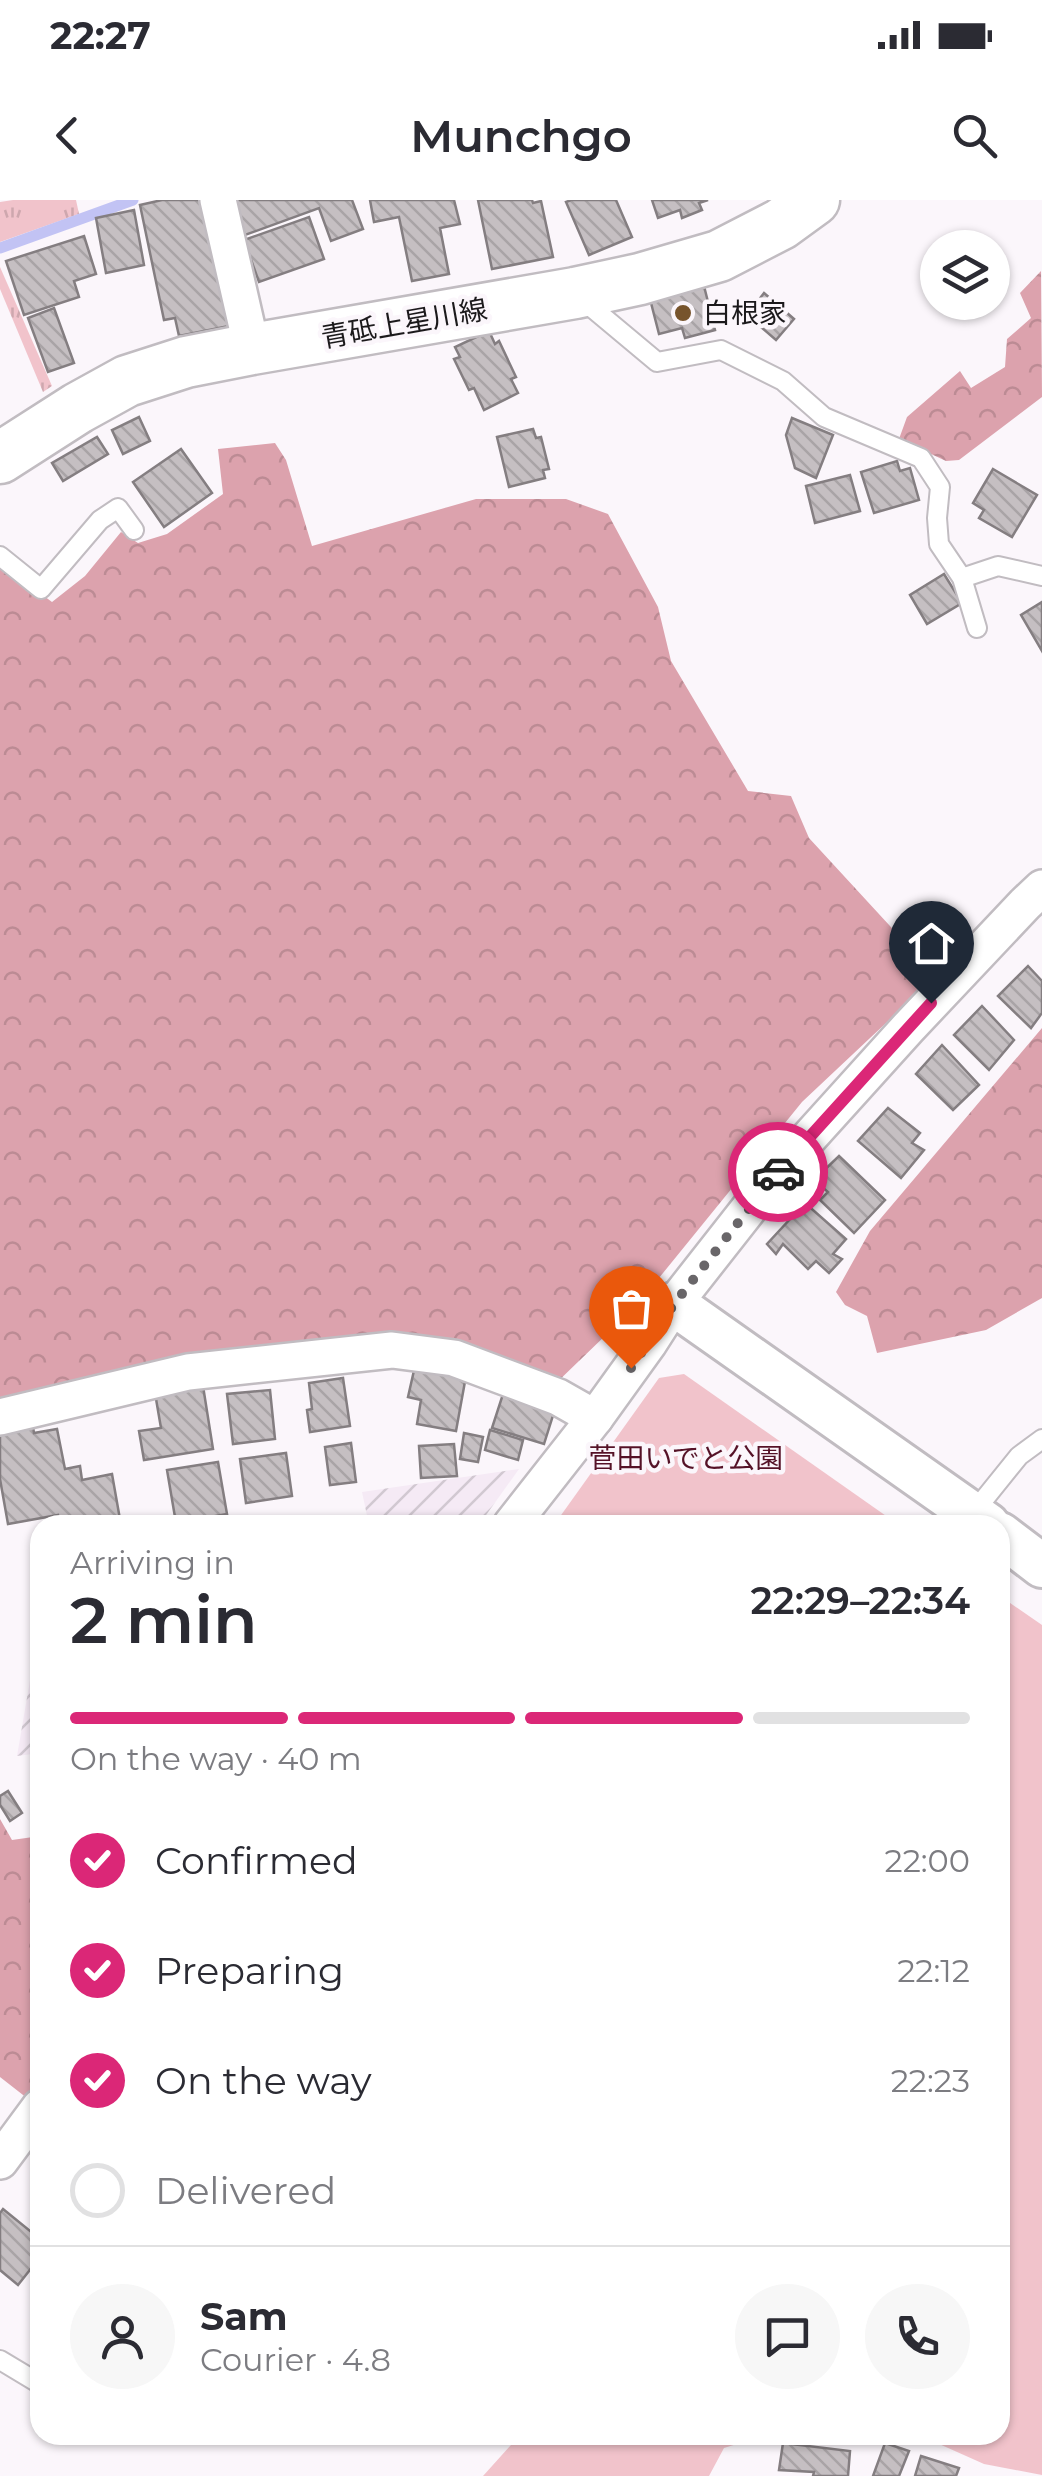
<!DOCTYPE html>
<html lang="en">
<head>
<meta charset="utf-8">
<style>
	:root { --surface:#fff; --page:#f7f7f7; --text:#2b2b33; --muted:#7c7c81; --line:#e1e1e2; --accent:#db2777 }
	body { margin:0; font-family:Montserrat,"Noto Sans JP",sans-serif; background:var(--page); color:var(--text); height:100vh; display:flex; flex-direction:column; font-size:38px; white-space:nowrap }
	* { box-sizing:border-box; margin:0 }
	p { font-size:32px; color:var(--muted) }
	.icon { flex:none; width:55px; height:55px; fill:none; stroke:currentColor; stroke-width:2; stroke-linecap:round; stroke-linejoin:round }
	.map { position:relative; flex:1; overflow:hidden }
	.drawer { position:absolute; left:30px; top:1315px; width:980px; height:930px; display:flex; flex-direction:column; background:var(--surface); border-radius:30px; box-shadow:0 2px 8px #0004 }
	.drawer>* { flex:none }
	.fabs { position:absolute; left:920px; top:30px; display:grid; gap:20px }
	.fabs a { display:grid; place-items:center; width:90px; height:90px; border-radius:50%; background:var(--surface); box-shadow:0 2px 8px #0004; font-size:50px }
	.pin { position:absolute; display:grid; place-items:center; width:85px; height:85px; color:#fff; margin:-102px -42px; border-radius:50% 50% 50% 0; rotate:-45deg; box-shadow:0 0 10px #0007 }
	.pin .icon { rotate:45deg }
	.courier { position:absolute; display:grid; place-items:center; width:100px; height:100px; margin:-50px; border:8px solid #db2777; border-radius:50%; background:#fff; color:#222; box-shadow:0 2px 12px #0007 }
	.overview em { font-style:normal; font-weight:600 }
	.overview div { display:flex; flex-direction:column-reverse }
	.overview { display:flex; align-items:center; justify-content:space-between; height:170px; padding:0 40px }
	h1 { font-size:65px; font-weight:600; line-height:75px }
	.bar { display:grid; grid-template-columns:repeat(4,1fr); gap:15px 10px; align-content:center; height:120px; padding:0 40px }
	.bar i { height:12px; border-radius:8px; background:var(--line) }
	.bar .active { background:var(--accent) }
	.bar p { grid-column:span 4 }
	.line { display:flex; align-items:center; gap:25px; padding:0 40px; border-top:2px solid var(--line) }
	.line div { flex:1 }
	.round { display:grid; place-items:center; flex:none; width:105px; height:105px; border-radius:52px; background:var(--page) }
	ol { padding:0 40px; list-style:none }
	li { display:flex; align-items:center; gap:30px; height:110px }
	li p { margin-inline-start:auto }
	li .icon { padding:10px; border-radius:50%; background:var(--accent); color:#fff; stroke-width:4 }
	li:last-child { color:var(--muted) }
	li i { width:55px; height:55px; border:5px solid var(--line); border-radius:50% }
	.status { display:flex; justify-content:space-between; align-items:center; height:70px; padding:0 50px; background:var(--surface); direction:ltr }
	.status svg { height:28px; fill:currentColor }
	header { display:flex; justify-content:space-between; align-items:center; height:130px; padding:0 40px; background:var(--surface); font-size:45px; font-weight:600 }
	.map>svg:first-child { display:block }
	.industrial { fill:url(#industrial-furrows) }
	.grass { fill:url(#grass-tufts) }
	.forest { fill:url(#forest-crowns) }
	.park { fill:#f1c3cb }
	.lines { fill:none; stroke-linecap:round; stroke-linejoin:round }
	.stream { stroke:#c2c3f4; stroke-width:11 }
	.building { fill:url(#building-back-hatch); stroke:#847e81; stroke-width:2.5 }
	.service-casing { stroke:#c1bcc1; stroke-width:22 }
	.minor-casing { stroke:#c1bcc1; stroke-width:40 }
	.tertiary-casing { stroke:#c1bcc1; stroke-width:48 }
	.secondary-casing { stroke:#c1bcc1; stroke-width:55 }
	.service { stroke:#fff; stroke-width:18 }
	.minor { stroke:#fff; stroke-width:35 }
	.tertiary { stroke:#fff; stroke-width:42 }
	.secondary { stroke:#fff; stroke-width:50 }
	.done { stroke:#696669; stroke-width:10; stroke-dasharray:0 18 }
	.route { stroke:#db2777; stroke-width:12 }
	.poi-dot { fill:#77542c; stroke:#fbf6fb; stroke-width:4 }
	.labels { text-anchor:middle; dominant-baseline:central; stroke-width:9; stroke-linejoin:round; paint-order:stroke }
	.poi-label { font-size:28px; fill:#1b191b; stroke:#fbf6fb; text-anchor:start }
	.street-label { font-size:28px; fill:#1b191b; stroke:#fbf6fb }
	.park-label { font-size:28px; fill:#551227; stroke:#fbf6fb }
</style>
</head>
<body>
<div class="status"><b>22:27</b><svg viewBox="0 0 49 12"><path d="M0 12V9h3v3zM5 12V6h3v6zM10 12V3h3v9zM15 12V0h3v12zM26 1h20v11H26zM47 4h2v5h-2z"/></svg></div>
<header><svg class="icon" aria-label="back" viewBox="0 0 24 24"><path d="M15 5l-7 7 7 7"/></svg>Munchgo<svg class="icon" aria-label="search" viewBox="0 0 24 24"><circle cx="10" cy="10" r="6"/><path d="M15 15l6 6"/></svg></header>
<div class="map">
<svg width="1042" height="2276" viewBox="0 0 1042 2276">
	<defs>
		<pattern id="industrial-furrows" width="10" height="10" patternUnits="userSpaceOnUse" patternTransform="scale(2.5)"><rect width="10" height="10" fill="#f5eaf5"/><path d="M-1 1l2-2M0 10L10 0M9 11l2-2" fill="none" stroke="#d1c8d1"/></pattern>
		<pattern id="grass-tufts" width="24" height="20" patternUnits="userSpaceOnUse" patternTransform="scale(2.5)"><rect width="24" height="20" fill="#f1c3cb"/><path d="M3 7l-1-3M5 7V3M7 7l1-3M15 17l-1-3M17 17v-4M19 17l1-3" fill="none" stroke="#cea7ae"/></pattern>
		<pattern id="forest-crowns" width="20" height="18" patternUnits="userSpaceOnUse" patternTransform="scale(2.5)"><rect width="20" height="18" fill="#dca2ad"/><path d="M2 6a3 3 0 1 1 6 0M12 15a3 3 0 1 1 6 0" fill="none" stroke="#bc8b94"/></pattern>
		<pattern id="building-back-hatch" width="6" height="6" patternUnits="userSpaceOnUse" patternTransform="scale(2.5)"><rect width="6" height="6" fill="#c5bfc2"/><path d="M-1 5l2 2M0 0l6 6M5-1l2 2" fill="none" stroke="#a9a4a6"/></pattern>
	</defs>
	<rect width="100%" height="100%" fill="#fbf6fb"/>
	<g class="industrial">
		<path d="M519 1269 479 1325H369L362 1292Z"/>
		<path d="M40 1422V1553L17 1556Z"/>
	</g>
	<g class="grass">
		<path d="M13 0H76L79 14 0 42V2Z"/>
		<path d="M0 67 52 186 43 192 0 89Z"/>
	</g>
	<g class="forest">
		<path d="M1041 71 1042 197 959 260 946 261 899 239 907 217 960 171 971 188 1005 167 1007 139 1031 118 1020 93Z"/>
		<path d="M275 243 286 260 312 346 476 299H566L608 314 658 407 671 461 748 591 791 596 809 638 936 776 802 902 637 1105 551 1188 439 1144 0 1207V363L52 402 85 376 121 332 138 343 167 334 223 294 218 249Z"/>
		<path d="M1042 828V1098L986 1130 877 1153 867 1116 845 1105 836 1092 870 1031Z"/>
		<path d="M0 1619 12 1640 40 1636V1893L32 1902 0 1877Z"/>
	</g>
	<g class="park">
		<path d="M684 1174 899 1325H554L659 1178Z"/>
		<path d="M1000 1396 1042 1425V2275L984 2264 919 2235H1000Z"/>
		<path d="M520 2235H766L724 2248 709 2276H483Z"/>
	</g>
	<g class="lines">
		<path class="stream" d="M0 48 133 0"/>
	</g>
	<g class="building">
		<path d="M162 0H209L234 125 179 136 175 118 164 120 140 5Z"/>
		<path d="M233 0H352L363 29 331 41 319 8 245 35Z"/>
		<path d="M370 0H454L460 24 440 28 449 74 412 81 399 17 374 22Z"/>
		<path d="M478 0H532L533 3 541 1 553 57 492 69Z"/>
		<path d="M571 0H616L632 37 589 55 566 2Z"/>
		<path d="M652 0H708L699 3 702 10 682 18 680 10 658 18Z"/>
		<path d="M134 10 144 65 106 73 96 18Z"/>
		<path d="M309 17 324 59 259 82 244 40Z"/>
		<path d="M84 36 96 74 74 81 79 97 24 115 6 61Z"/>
		<path d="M704 86 715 130 685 138 682 128 659 134 650 99Z"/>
		<path d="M764 93 794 119 776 140 747 115Z"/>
		<path d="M54 108 74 163 48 172 28 118Z"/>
		<path d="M489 131 495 144 499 141 516 177 511 179 518 193 484 210 474 188 469 190 454 159 460 157 455 147Z"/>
		<path d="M139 217 150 241 123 254 112 230Z"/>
		<path d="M792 218 833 235 816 278 795 268 786 235Z"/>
		<path d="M533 229 536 238 541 237 549 269 543 270 545 278 509 287 497 237Z"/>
		<path d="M97 237 108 254 63 281 52 263Z"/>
		<path d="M181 249 212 293 164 327 133 282Z"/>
		<path d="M897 261 900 271 910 268 919 300 874 313 861 272Z"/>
		<path d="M993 269 1037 295 1012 337 979 318 984 310 973 303Z"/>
		<path d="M850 275 860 311 815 323 806 286Z"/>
		<path d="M944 374 962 403 927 424 910 395Z"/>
		<path d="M1042 402V451L1021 415Z"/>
		<path d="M1028 766 1042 781V813L1031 828 998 796Z"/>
		<path d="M982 806 1014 840 989 870 954 835Z"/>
		<path d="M942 845 979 885 953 910 916 874Z"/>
		<path d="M888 908 920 933 912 943 924 950 901 978 858 941Z"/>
		<path d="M839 956 885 1000 854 1033 820 1000 828 992 814 980Z"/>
		<path d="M805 1003 846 1039 833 1054 842 1059 829 1073 816 1061 808 1069 783 1044 776 1054 767 1044Z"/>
		<path d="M415 1166 466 1176 456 1231 417 1224 421 1200 408 1197Z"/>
		<path d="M343 1178 350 1226 310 1232 307 1210 312 1209 309 1183Z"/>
		<path d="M203 1186 213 1249 144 1260 139 1231 161 1228 155 1193Z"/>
		<path d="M270 1190 275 1239 233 1244 227 1194Z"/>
		<path d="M503 1194 555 1209 544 1244 492 1228Z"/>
		<path d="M33 1227 34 1233 57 1229 65 1269 80 1266 82 1280 112 1274 121 1325H60L58 1315 8 1324 0 1279V1233Z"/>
		<path d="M490 1230 523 1240 518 1260 485 1250Z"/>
		<path d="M464 1233 483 1237 478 1262 460 1259Z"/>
		<path d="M351 1243 356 1282 330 1285 325 1247Z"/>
		<path d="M454 1244 457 1276 421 1278 419 1246Z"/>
		<path d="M286 1253 292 1296 246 1303 240 1259Z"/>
		<path d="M218 1262 227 1314 176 1323 167 1270Z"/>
		<path d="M8 1591 22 1613 10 1621 0 1605V1596Z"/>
		<path d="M3 2009 40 2039V2057L18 2085 0 2070V2013Z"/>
		<path d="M783 2243 850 2251 848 2276H813L814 2272 779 2270Z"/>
		<path d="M885 2243 909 2251 899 2276H873Z"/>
		<path d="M921 2256 959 2268 956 2276H915Z"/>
	</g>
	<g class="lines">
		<g class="service-casing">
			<g id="service">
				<path d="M584 101 657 162 721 150 783 181 824 217 921 258 940 287 937 318 939 344 962 378 977 428"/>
				<path d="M0 356 41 389 100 320 118 308 134 330"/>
				<path d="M962 378 998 366 1042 376"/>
				<path d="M973 1313 1019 1256 1042 1239"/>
				<path d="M0 2160 40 2184"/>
			</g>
		</g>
		<g class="minor-casing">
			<g id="minor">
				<path d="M218 0 252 149"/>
				<path d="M0 1217 188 1172 392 1150 454 1158 558 1197 595 1218"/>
				<path d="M511 1325 595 1218 649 1143 674 1104 776 974 908 828 1025 704 1042 688"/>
				<path d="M0 1961 40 1907"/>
			</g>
		</g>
		<g class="tertiary-casing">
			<g id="tertiary">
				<path d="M674 1104 988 1325"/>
				<path d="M1000 1334 1042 1366"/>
			</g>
		</g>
		<g class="secondary-casing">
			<path id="secondary" d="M0 258 78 208 127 181 186 162 252 149 575 93 640 79 719 56 781 24 814 0"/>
		</g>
		<use href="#service" class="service"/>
		<use href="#minor" class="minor"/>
		<use href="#tertiary" class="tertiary"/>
		<use href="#secondary" class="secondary"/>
	</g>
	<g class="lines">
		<path class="done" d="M631 1168 674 1104 778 972"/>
		<path class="route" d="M778 972 931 803"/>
	</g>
	<circle class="poi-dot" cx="683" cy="113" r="10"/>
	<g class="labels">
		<g class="poi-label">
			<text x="703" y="113">白根家</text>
		</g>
		<g class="street-label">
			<text transform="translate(404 123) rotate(-10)">青砥上星川線</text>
		</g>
		<g class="park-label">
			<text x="686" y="1258">菅田いでと公園</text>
		</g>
	</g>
</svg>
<div class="fabs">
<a><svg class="icon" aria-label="layers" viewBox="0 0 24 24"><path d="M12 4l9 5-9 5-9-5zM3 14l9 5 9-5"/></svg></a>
</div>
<div class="pin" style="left:631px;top:1168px;background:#ea580c"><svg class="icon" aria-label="bag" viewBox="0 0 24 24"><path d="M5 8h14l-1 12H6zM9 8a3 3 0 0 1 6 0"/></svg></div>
<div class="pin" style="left:931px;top:803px;background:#1f2937"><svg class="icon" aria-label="home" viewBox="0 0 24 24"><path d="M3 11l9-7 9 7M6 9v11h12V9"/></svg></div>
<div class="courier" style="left:778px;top:972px"><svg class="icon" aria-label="car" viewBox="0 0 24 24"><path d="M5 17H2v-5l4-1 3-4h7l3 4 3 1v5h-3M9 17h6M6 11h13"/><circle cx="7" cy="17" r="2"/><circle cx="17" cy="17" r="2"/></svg></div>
<section class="drawer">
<div class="overview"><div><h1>2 min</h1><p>Arriving in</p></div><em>22:29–22:34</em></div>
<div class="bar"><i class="active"></i><i class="active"></i><i class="active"></i><i></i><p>On the way · 40 m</p></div>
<ol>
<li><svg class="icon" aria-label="check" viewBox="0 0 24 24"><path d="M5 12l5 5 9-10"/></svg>Confirmed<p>22:00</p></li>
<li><svg class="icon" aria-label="check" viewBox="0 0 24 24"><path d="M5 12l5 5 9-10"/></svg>Preparing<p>22:12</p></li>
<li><svg class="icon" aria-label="check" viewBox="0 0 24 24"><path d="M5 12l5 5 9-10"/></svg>On the way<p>22:23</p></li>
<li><i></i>Delivered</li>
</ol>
<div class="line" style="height:180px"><a class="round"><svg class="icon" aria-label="person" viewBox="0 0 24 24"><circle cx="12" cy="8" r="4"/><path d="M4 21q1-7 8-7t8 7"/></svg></a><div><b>Sam</b><p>Courier · 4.8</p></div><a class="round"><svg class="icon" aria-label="chat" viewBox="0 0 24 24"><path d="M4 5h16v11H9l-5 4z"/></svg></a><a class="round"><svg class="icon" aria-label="phone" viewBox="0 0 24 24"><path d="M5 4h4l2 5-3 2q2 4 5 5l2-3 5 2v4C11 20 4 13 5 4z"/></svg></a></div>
</section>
</div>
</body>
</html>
